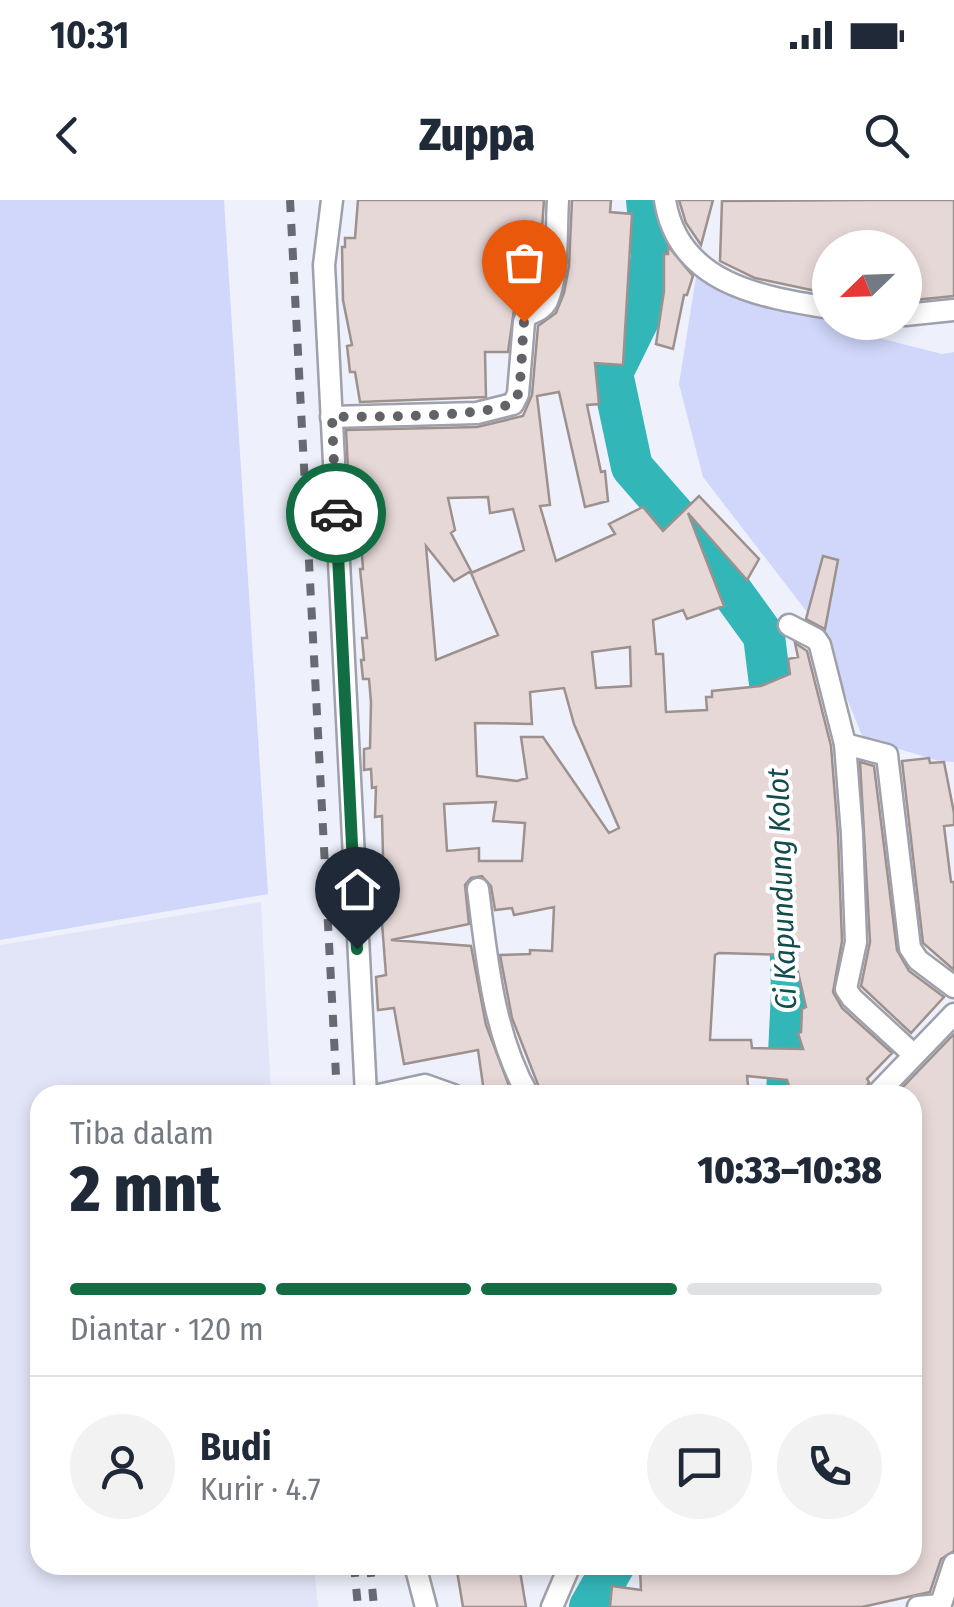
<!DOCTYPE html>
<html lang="id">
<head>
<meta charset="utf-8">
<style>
	:root { --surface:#fff; --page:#f2f2f3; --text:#1f2937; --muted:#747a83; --line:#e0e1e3; --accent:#126e42 }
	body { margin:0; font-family:"Fira Sans Condensed",sans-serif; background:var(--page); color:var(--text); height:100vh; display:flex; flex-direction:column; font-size:38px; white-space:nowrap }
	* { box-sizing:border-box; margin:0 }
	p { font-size:32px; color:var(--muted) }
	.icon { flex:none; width:55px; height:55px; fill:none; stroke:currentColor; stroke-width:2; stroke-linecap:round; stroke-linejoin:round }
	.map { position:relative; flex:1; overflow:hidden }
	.sheet { position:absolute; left:30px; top:885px; width:892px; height:490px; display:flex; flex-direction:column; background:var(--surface); border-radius:30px; box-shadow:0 5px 15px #0003 }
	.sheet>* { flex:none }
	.needle { width:65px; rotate:247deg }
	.buttons { position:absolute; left:812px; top:30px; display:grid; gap:20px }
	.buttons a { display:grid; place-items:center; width:110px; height:110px; border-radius:50%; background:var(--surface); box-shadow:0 5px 15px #0003; font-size:50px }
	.pin { position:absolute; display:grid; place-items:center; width:85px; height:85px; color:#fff; margin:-102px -42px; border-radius:50% 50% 50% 0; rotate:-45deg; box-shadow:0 0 10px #0007 }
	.pin .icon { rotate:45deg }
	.courier { position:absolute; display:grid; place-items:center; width:100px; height:100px; margin:-50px; border:8px solid #126e42; border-radius:50%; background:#fff; color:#222; box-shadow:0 2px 12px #0007 }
	.summary em { font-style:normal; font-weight:800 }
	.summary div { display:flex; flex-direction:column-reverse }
	.summary { display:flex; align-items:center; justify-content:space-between; height:170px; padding:0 40px }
	h1 { font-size:65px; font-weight:800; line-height:75px }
	.bar { display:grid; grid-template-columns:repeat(4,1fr); gap:15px 10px; align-content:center; height:120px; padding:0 40px }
	.bar i { height:12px; border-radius:8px; background:var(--line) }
	.bar .active { background:var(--accent) }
	.bar p { grid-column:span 4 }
	.line { display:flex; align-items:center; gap:25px; padding:0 40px; border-top:2px solid var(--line) }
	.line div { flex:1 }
	.round { display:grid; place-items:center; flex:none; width:105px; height:105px; border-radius:52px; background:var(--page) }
	.status { display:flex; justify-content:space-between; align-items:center; height:70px; padding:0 50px; background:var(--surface); direction:ltr }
	.status svg { height:28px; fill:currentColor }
	header { display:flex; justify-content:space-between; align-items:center; height:130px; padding:0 40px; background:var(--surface); font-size:45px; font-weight:800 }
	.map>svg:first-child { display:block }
	.built { fill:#e1e5f7 }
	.green { fill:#d0d7fb }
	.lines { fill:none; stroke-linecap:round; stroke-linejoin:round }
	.river { stroke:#33b6b8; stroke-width:42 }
	.building { fill:#e6d8d6; stroke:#9d918e; stroke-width:2.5; fill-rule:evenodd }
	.minor-casing { stroke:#9ea0ab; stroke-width:25 }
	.minor { stroke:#fff; stroke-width:20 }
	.rail { stroke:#686a71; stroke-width:8; stroke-dasharray:12 12; stroke-linecap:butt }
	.done { stroke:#616369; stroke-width:10; stroke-dasharray:0 18 }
	.route { stroke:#126e42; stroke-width:12 }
	.labels { text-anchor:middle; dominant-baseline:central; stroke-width:8; stroke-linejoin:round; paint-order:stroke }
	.water-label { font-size:30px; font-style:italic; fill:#144b4c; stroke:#fff }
</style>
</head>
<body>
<div class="status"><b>10:31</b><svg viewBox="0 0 49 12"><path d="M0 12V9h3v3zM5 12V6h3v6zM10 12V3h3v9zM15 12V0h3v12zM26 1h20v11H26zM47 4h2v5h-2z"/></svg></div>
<header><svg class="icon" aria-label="back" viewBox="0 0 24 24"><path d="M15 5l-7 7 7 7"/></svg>Zuppa<svg class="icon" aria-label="search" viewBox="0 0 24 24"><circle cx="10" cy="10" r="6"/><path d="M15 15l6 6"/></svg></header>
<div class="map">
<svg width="954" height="1407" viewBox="0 0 954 1407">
	<rect width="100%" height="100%" fill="#eef1fc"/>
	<path class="built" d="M261 702 271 895H40V1365H314L318 1407H0V745Z"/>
	<g class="green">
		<path d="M0 0H224L268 694 0 740Z"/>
		<path d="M696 77 739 80 840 128 942 154 954 152V562L939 561 863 538 817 425 703 277 679 184Z"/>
	</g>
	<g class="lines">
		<g class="river">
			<path d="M647 0 652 56 644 108 612 173 632 267 688 331 764 436 777 540"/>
			<path d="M787 895 792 792 789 696"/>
			<path d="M590 1407 614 1365"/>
		</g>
	</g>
	<g class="building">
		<path d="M358 0H544L538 86 533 96 514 110 508 152H485L486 197 360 202 355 172H350L347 146 352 145 343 100 342 47H345V38H355Z"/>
		<path d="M572 0H611L610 12 632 14 623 165 595 163 599 204 587 205 601 272 605 271 608 301 585 307 559 192 537 196 550 305 540 306 556 361 615 334 609 324 643 307 663 331 699 296 759 359 747 380 688 313 724 406 687 419 683 410 653 420 656 454H663L666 512 707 510 706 497H712V491L761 486 790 474 788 459 798 457 795 443 807 451 831 546 838 635 842 741 833 792 842 808 892 853 867 879 869 882 863 895H792L787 880 747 876 749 895H542L512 818 500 755 530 754V750L552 751 554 707 514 715 512 708 495 710 491 686 482 676 471 678 465 685 469 724 391 740 471 746 486 825 511 891 495 895 492 889 484 892 478 850 404 864 394 808 378 810 376 777 386 775 382 723 378 724 375 701 373 702 368 658 383 656 382 616 375 617 376 587 372 588 371 569 364 570V549L370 548 371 502 369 479H363L361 460H364L362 438H367L360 369H363L361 342 371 340 349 291 346 230 477 227 523 216 532 195 538 126 556 113 564 93 569 66ZM488 297 490 313 513 309 524 350 471 373 498 435 436 460 426 346 454 381 471 371 451 333 455 330 448 298ZM630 447 631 486 596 488 592 452ZM564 488 574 524 619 628 609 633 543 537H521L527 578 517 581 477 576 475 523 532 524 530 492ZM496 602 493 621 525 623 522 661H479V648L447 651 444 604ZM719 753 794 755 806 807 802 809 801 832 798 833 803 849 752 848 751 840H710L715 755Z"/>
		<path d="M679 0H713L701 45 686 23Z"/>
		<path d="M870 0H954V96L905 101V48H830V94L755 78 720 61 722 1Z"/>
		<path d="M668 46 693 76 687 95H684L673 149 656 144 664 91V54H668Z"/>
		<path d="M823 356 838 360 825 429 806 419Z"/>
		<path d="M929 558 930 563 944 562 954 613V625L944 626 951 682H954V770L923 743 902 561Z"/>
		<path d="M860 562 874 566 897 750 909 771 944 797 911 833 861 786 870 742Z"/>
		<path d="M954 834V1351L941 1359 930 1392 862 1407H610L612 1386 641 1390 640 1369 672 1365H912V895H905L900 890Z"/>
		<path d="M456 1365H519L526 1407H463Z"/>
	</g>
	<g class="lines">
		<g class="minor-casing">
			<g id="minor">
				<path d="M332 0 324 65 366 895"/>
				<path d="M665 0C678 84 761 97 830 108"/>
				<path d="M905 115 954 110"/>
				<path d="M331 217 477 213 513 204 518 194 524 122 527 115C535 112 543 109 547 101 559 74 556 29 558 0"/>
				<path d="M789 425 816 439 820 445 845 544 852 634 856 742 846 789 852 798 914 855"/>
				<path d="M845 544 887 555 910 748 918 760 954 787"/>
				<path d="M478 689C487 759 493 833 528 895"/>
				<path d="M379 895 425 885 453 895"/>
				<path d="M876 895 954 814"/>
				<path d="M415 1365 426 1407"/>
				<path d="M552 1407 570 1365"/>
				<path d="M918 1407 940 1405"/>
				<path d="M940 1407 954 1364"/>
			</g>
		</g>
		<use href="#minor" class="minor"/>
		<g class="rail">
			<path d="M290 0 337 895"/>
			<path d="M354 1365 358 1407"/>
			<path d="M370 1365 374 1407"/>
		</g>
	</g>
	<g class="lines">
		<path class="done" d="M336 313 332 217C359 216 505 219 516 199 522 190 522 137 524 122"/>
		<path class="route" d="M336 313 357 749"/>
	</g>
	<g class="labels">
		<g class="water-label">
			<text transform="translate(782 689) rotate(-92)">Ci Kapundung Kolot</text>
		</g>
	</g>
</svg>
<div class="buttons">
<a><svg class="needle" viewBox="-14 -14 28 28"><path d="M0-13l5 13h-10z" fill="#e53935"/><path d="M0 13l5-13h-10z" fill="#747a83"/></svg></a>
</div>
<div class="pin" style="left:524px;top:122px;background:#ea580c"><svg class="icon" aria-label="bag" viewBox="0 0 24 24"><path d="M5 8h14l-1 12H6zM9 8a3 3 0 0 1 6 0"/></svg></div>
<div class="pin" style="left:357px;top:749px;background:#1f2937"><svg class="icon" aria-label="home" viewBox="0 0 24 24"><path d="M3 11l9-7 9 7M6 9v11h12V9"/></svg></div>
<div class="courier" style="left:336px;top:313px"><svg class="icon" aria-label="car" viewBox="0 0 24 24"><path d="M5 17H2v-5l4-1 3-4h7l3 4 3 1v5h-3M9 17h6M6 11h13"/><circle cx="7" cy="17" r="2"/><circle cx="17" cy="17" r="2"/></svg></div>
<section class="sheet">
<div class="summary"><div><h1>2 mnt</h1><p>Tiba dalam</p></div><em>10:33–10:38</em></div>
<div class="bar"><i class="active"></i><i class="active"></i><i class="active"></i><i></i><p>Diantar · 120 m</p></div>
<div class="line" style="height:180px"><a class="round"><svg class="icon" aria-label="person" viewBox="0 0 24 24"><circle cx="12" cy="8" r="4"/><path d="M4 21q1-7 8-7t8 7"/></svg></a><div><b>Budi</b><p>Kurir · 4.7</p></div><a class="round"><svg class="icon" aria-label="chat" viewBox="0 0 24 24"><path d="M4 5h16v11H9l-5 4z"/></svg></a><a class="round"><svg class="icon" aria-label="phone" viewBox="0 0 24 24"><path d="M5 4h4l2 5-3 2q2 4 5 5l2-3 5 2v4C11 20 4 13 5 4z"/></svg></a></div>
</section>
</div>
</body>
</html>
